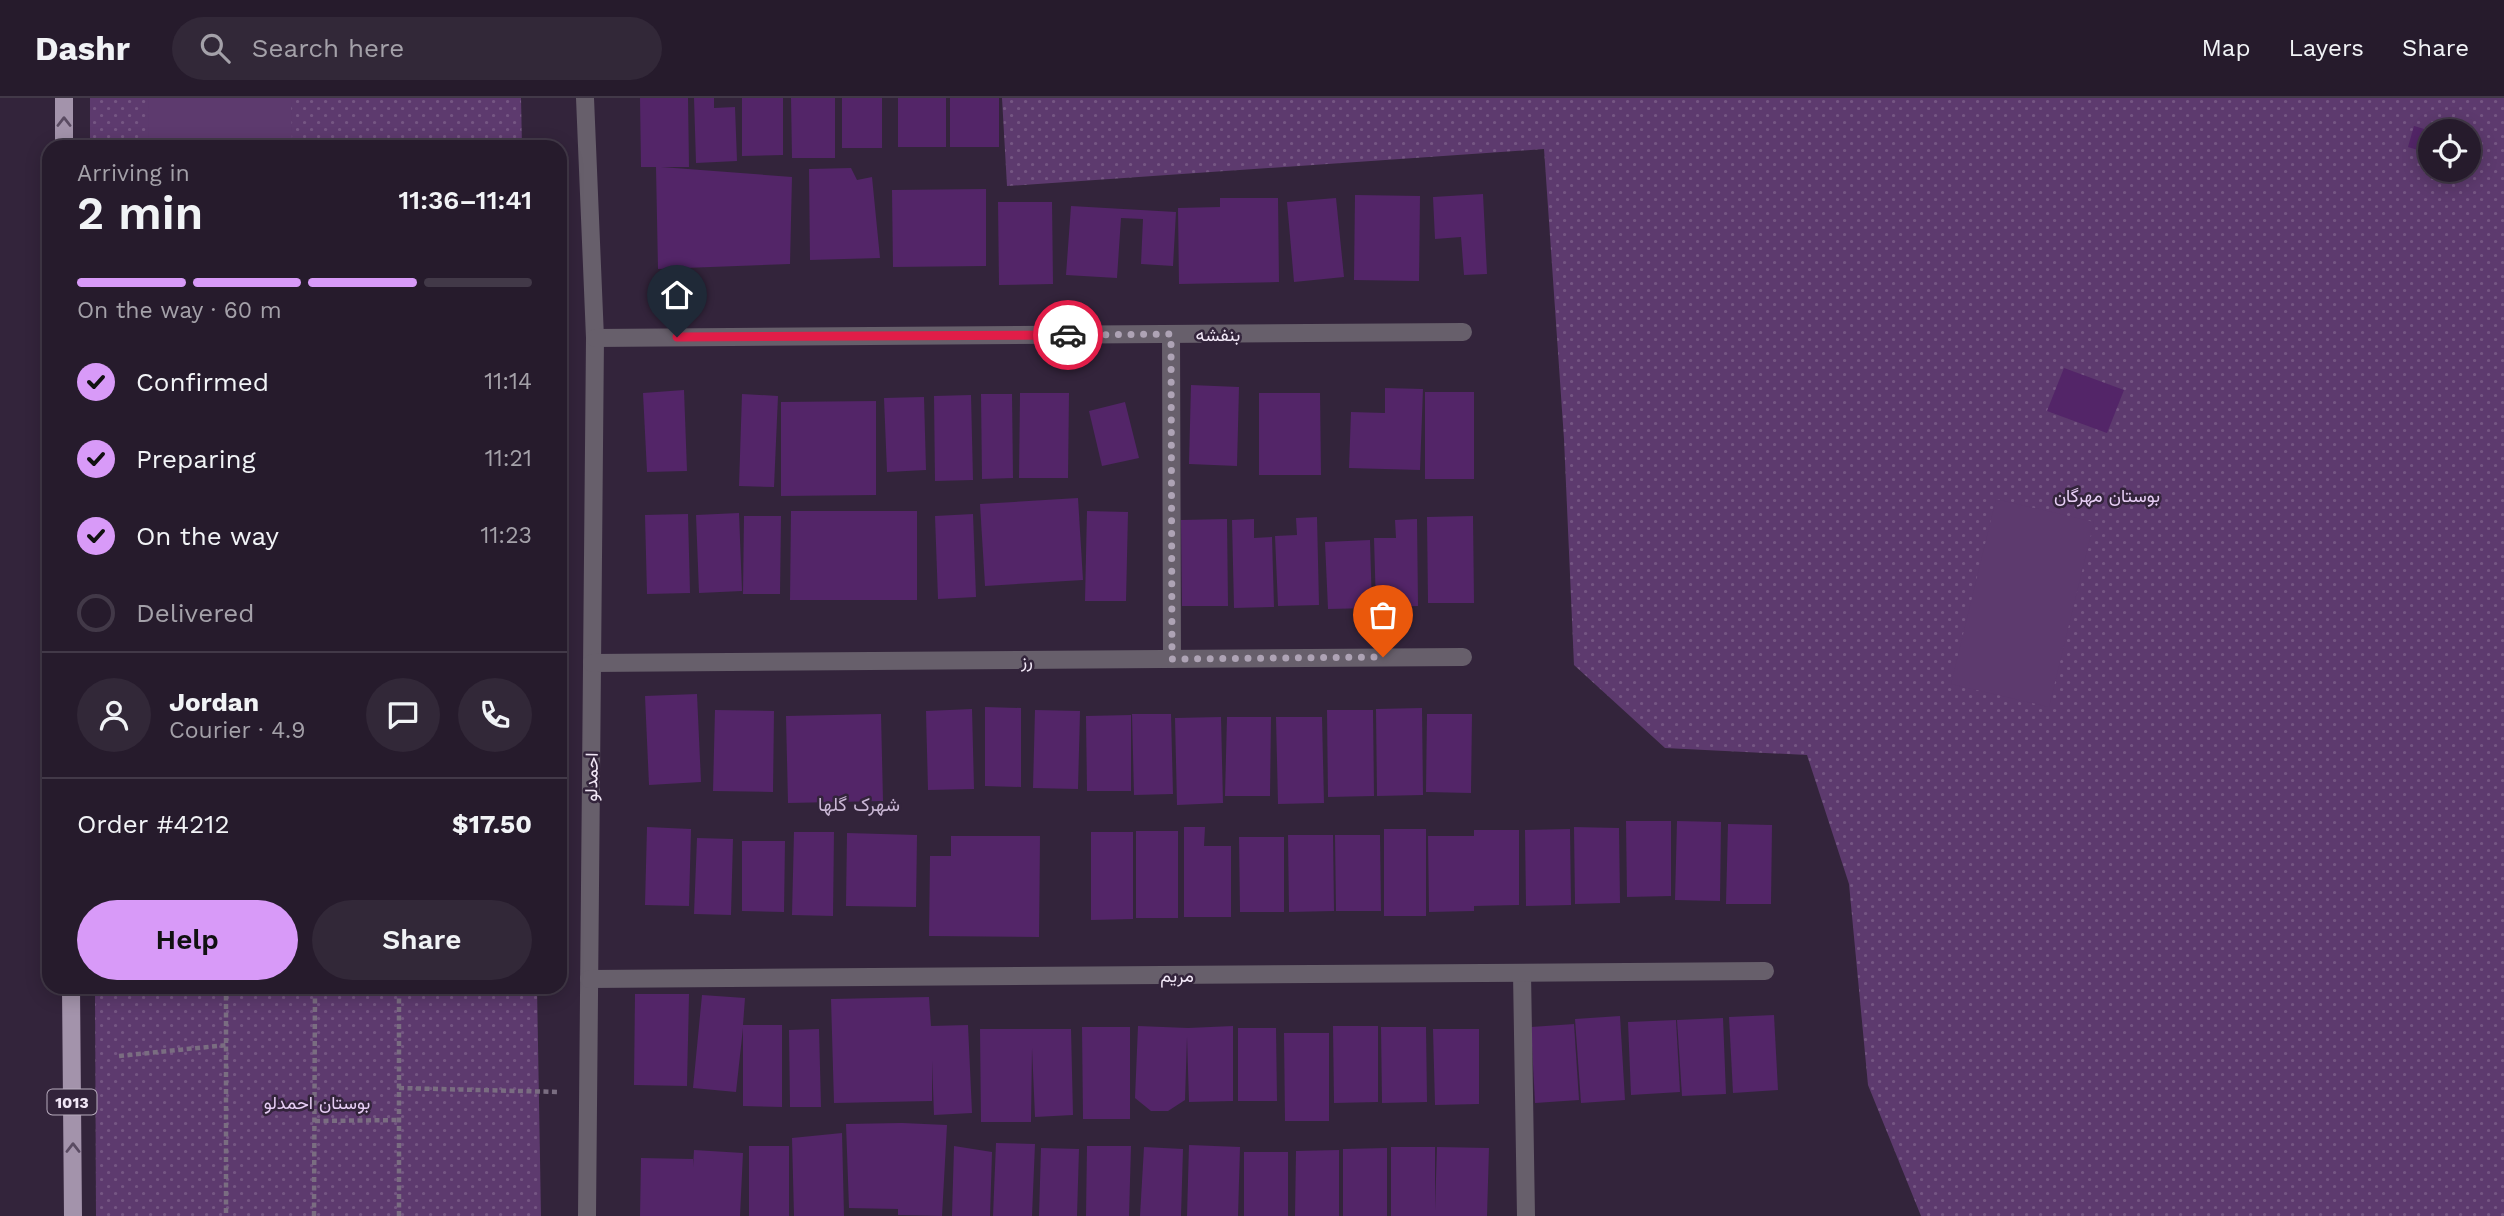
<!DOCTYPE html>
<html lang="en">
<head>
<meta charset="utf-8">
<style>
	:root { --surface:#261b2c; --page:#322838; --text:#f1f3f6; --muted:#a4a1a9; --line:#423948; --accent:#d89af8 }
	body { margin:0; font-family:"Work Sans",Vazirmatn,sans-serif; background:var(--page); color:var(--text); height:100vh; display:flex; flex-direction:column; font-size:26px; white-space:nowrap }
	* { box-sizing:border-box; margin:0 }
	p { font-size:23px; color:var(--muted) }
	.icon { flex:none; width:38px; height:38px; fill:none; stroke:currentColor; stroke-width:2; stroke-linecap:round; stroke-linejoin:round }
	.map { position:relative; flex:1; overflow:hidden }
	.drawer { position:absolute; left:42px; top:42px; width:525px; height:854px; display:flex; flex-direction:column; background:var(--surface); border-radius:21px; box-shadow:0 4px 18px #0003,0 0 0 2px var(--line) }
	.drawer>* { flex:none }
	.buttons { position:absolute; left:2418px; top:21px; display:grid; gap:14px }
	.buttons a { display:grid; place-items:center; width:63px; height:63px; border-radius:50%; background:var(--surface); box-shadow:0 4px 18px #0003,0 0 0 2px var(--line); font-size:35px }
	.pin { position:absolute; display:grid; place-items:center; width:60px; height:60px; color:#fff; margin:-72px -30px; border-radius:50% 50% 50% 0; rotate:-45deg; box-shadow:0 0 7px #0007 }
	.pin .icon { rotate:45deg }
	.courier { position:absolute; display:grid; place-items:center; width:70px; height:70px; margin:-35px; border:5px solid #e11d48; border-radius:50%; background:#fff; color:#222; box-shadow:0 2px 9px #0007 }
	.summary em { font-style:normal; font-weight:600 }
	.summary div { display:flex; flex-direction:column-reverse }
	.summary { display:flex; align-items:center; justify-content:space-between; height:119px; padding:0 35px }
	h1 { font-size:46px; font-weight:600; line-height:52px }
	.bar { display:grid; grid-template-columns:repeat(4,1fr); gap:10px 7px; align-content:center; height:84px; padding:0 35px }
	.bar i { height:9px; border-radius:5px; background:var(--line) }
	.bar .current { background:var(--accent) }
	.bar p { grid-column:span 4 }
	.line { display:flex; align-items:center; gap:18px; padding:0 35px; border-top:2px solid var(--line) }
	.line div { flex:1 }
	.round { display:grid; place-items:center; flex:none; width:74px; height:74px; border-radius:37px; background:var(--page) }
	ol { padding:0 35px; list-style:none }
	li { display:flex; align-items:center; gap:21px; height:77px }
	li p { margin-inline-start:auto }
	li .icon { padding:7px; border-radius:50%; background:var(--accent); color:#111; stroke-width:4 }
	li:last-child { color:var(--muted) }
	li i { width:38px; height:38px; border:4px solid var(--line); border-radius:50% }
	.primary-button { display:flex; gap:14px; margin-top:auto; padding:14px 35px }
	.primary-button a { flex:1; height:80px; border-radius:42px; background:var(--accent); color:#111; font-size:28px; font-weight:600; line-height:80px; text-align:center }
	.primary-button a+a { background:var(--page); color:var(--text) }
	header { display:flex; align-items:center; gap:42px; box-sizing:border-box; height:98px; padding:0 35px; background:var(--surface); border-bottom:2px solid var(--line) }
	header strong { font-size:33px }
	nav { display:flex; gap:38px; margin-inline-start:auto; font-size:24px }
	.search { width:490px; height:63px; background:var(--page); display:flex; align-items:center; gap:18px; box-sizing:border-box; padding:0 24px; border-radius:38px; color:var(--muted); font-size:26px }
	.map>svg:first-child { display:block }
	.park { fill:url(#park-dots); fill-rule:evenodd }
	.pitch { fill:#5d3a6e }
	.building { fill:#532568 }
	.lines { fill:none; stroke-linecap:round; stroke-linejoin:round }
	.path { stroke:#7a6d81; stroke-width:4.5; stroke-dasharray:5 3.5; stroke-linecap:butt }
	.minor { stroke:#675f6b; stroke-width:18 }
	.major { stroke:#a393ab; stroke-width:18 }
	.oneway { stroke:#5a4b62 }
	.done { stroke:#aea3b5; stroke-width:7; stroke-dasharray:0 12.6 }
	.route { stroke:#e11d48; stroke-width:9 }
	.labels { text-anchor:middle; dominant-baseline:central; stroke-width:5; stroke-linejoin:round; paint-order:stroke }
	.shield { fill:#33243b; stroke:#b8acbe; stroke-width:2 }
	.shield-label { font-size:16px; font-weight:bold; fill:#f1e7f6 }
	.street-label { font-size:18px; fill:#f1e7f6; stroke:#33243b }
	.park-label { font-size:18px; fill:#e7cef5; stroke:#33243b }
	.neighbourhood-label { font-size:19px; fill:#cab7d5; stroke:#33243b }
</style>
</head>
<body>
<header>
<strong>Dashr</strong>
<div class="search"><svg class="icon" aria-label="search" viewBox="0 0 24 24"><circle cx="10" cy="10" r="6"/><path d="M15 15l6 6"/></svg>Search here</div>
<nav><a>Map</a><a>Layers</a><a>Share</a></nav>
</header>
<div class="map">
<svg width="2504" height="1118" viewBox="0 0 2504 1118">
	<defs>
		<pattern id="park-dots" width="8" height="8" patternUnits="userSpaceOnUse" patternTransform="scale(1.75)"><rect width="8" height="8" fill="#5d3a6e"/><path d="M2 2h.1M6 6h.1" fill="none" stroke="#755683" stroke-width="1.8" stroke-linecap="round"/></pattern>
	</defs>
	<rect width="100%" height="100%" fill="#33243b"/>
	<g class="park">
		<path d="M90 0H521L522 49H90Z"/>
		<path d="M1002 0H2504V1118H1921L1868 987 1849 786 1807 657 1665 650 1574 567 1564 341 1544 51 1007 88ZM2431 33H2469V72H2431Z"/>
		<path d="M95 889H537L541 1118H96Z"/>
	</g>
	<g class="pitch">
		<path d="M148 0H291L292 49H149Z"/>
		<path d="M1996 401 2094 424 2049 609 1951 586Z"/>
	</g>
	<g class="building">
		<path d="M640 0H688L689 69H661L792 79 790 166 658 171 656 69H641Z"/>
		<path d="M694 0H714V10L735 9 737 63 696 65Z"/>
		<path d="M742 0H783V57L742 58Z"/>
		<path d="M791 0H835V60H792Z"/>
		<rect x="842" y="0" width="40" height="50"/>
		<rect x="898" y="0" width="48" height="49"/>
		<rect x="950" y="0" width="49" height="49"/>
		<path d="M2414 28 2431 33V56L2408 49Z"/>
		<path d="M851 70 857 82 872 79 880 160 810 162 809 71Z"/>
		<path d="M986 91V168L893 169 892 92Z"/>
		<path d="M1483 96 1487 176 1464 177 1461 139 1435 141 1433 99Z"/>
		<path d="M1355 97 1420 98 1419 183 1354 182Z"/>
		<path d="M1220 100H1278L1279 184 1179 186 1178 110 1220 109Z"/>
		<path d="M1336 100 1344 179 1294 184 1287 104Z"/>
		<path d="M998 104H1052L1053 186 999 187Z"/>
		<path d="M1071 108 1176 114 1173 168 1141 166 1143 121 1121 120 1117 180 1066 177Z"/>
		<path d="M2064 270 2124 292 2107 335 2047 313Z"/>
		<path d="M1191 287 1239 289 1237 368 1189 366Z"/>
		<path d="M1385 290 1423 291 1420 372 1349 370 1351 314 1385 315Z"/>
		<path d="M684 292 687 373 647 374 643 295Z"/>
		<rect x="1425" y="294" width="49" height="87"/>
		<path d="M1020 295H1069L1068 380H1019Z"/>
		<path d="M1259 295H1320L1321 377H1259Z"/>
		<path d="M742 296 778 298 774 389 739 388Z"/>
		<path d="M981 296H1012L1013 380 982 381Z"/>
		<path d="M971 297 973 382 935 383 934 298Z"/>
		<path d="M924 299 926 372 887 374 884 300Z"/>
		<path d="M876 303V397L781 398V304Z"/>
		<path d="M1125 304 1139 360 1102 368 1089 313Z"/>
		<path d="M1078 400 1083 482 985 488 980 406Z"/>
		<path d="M791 413H917V502H790Z"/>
		<path d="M1087 413 1128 414 1126 503H1085Z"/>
		<path d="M739 415 742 493 699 495 696 417Z"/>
		<path d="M688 416 690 495 647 496 645 417Z"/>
		<path d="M973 416 976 499 938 501 935 418Z"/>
		<path d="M744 418H781L780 496H743Z"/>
		<path d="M1473 418 1474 505H1428L1427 419Z"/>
		<path d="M1317 419 1319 507 1278 508 1275 438 1297 437 1296 420Z"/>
		<path d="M1227 421 1228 508H1182L1181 422Z"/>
		<path d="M1254 421V440L1272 439 1274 509 1234 510 1232 422Z"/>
		<path d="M1417 421 1418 508 1376 509 1374 440H1396L1395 422Z"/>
		<path d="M1370 442 1372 510 1328 511 1325 444Z"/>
		<path d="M697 596 701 684 649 687 645 598Z"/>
		<path d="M985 609 1021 610V689L985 688Z"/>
		<path d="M1422 610 1423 697 1377 698 1376 611Z"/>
		<path d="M972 611 974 691 928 692 926 613Z"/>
		<path d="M715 612 774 613 773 694 713 693Z"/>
		<path d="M1035 612 1080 613 1078 691 1033 690Z"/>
		<path d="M1327 612H1373L1374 698 1328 699Z"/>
		<path d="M881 616 883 703 788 705 786 618Z"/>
		<path d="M1132 616H1171L1173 696 1134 697Z"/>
		<path d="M1427 616H1472L1471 695 1426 694Z"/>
		<path d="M1131 617V693H1087L1086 618Z"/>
		<path d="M1221 619 1223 705 1177 707 1175 620Z"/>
		<path d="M1227 619H1271L1270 698H1225Z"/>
		<path d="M1276 619H1322L1324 705 1278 706Z"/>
		<path d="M1626 723H1671V798L1627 799Z"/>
		<path d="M1677 723 1721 724 1720 803 1675 802Z"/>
		<path d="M1728 726 1772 727 1771 806H1726Z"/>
		<path d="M647 729 691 731 689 808 645 807Z"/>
		<path d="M1184 729H1205L1204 748H1231V819H1184Z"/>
		<path d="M1574 729 1619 730 1620 805 1575 806Z"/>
		<rect x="1384" y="731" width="42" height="87"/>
		<path d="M1570 731 1571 807 1526 808 1525 732Z"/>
		<path d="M1474 732H1519V807L1474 808V813L1429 814 1428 738H1474Z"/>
		<rect x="1136" y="733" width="42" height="87"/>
		<path d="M794 734H834L833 818 792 817Z"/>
		<path d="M1091 734H1133V821L1091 822Z"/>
		<path d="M847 735 917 737 916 809 846 808Z"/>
		<path d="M1288 737H1333L1334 813 1289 814Z"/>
		<path d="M1335 737H1380L1381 813H1336Z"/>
		<path d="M951 738H1040L1039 839 929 838 930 758H951Z"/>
		<path d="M1239 739H1284V814H1240Z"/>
		<path d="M697 740 733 741 731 817 694 816Z"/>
		<path d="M742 743H785L784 814 742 813Z"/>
		<path d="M635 896H689L687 988 634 987Z"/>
		<path d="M702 897 745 900 743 927H782V1009L743 1008V930L736 994 693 990Z"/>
		<path d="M929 899 931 928 968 927 972 1015 934 1017 932 963V1003L834 1005 831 901Z"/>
		<path d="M1774 917 1778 992 1733 995 1729 919Z"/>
		<path d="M1620 918 1625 1002 1581 1005 1575 921Z"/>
		<path d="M1723 920 1726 996 1682 998 1677 922Z"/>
		<path d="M1676 922 1680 994 1631 997 1628 924Z"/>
		<path d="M1574 926 1579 1002 1535 1005 1531 929Z"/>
		<path d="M1138 928 1188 930 1233 928V1003L1189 1004 1187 939 1185 1002 1168 1013H1151L1135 1000Z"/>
		<path d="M1333 928H1378V1004L1334 1005Z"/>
		<path d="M1082 929H1130V1021H1083Z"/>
		<path d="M1381 929H1426L1427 1004 1382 1005Z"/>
		<path d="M1238 930H1276L1277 1003H1238Z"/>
		<path d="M819 931 821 1009H790L789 932Z"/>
		<path d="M980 931H1071L1073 1017 1035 1019 1032 950 1031 1024H981Z"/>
		<path d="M1433 931H1479V1006L1435 1007Z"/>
		<path d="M1284 935H1329V1023H1285Z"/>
		<path d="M902 1025 947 1027 942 1118 898 1117V1111L849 1110 846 1026Z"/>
		<path d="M842 1035 844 1118H794L792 1040Z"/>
		<path d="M996 1045 1035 1046 1032 1118H993Z"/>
		<path d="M1189 1047 1240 1049 1238 1118H1187Z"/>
		<rect x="749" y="1048" width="40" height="70"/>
		<path d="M954 1048 992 1054 990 1118H952Z"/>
		<path d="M1087 1048H1131L1129 1118H1086Z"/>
		<path d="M1144 1049 1183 1051 1181 1118H1140Z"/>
		<path d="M1391 1049H1435V1112L1437 1049 1489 1050 1487 1118H1391Z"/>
		<path d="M1041 1050 1079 1051 1077 1118H1039Z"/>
		<path d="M1387 1050V1118H1343V1051Z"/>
		<path d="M694 1052 743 1055 740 1118H640L641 1060 693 1061V1069Z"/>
		<path d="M1339 1052V1118H1295L1296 1053Z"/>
		<rect x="1244" y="1054" width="44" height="64"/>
	</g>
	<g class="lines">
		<g class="path">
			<path d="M226 889V1118"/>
			<path d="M119 958 227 947"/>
			<path d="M399 990 559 994"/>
			<path d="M315 1023 399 1022"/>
			<path d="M314 1118 315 889"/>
			<path d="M399 1118V889"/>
		</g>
		<g class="minor">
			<path d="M585 0 595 240 587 1118"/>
			<path d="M1171 236 1172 561"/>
			<path d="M595 240 1463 234"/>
			<path d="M592 565 1463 559"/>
			<path d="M1522 875 1526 1118"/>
			<path d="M589 881 1765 873"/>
		</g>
		<g class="major">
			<path d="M64 0V49"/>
			<path d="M71 889 73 1118"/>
		</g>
	</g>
	<defs><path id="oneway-chevron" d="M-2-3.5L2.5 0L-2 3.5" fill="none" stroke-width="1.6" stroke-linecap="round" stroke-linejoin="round" transform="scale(1.75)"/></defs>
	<g class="oneway">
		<use href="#oneway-chevron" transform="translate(64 24) rotate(-90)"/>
		<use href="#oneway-chevron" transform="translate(73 1050) rotate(-90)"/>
	</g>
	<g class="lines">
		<path class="done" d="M1068 237 1171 236 1172 561 1383 559"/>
		<path class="route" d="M677 239 1068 237"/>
	</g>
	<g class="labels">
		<rect class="shield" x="47.5" y="991.5" width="49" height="25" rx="5"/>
		<g class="shield-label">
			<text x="72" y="1004">1013</text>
		</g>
		<g class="street-label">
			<text x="1218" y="236">بنفشه</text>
			<text x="1027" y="562">رز</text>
			<text transform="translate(591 679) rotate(-89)">احمدلو</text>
			<text x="1177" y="877">مریم</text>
		</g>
		<g class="park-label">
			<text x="2107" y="397">بوستان مهرگان</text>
			<text x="317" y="1004">بوستان احمدلو</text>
		</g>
		<g class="neighbourhood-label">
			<text x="859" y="706">شهرک گلها</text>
		</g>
	</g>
</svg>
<div class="buttons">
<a><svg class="icon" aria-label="locate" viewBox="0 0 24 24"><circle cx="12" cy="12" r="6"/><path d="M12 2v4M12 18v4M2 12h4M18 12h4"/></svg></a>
</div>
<div class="pin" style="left:1383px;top:559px;background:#ea580c"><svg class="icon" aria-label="bag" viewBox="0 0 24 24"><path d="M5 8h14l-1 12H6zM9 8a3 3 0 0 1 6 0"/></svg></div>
<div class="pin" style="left:677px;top:239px;background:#1f2937"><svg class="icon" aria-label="home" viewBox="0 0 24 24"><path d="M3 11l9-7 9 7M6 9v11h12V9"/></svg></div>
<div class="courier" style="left:1068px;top:237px"><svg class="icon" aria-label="car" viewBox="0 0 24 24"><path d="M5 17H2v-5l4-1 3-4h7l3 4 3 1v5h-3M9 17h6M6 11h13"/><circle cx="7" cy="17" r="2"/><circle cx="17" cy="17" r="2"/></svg></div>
<section class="drawer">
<div class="summary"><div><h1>2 min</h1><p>Arriving in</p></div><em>11:36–11:41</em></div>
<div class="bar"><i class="current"></i><i class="current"></i><i class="current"></i><i></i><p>On the way · 60 m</p></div>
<ol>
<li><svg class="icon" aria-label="check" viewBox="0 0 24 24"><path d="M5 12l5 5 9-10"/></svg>Confirmed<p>11:14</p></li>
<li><svg class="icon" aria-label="check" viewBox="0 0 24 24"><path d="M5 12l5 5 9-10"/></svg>Preparing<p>11:21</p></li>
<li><svg class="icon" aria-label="check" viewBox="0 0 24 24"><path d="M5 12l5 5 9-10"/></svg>On the way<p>11:23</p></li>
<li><i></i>Delivered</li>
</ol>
<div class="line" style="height:126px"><a class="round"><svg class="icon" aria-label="person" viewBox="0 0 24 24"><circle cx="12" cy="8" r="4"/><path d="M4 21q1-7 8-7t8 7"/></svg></a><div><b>Jordan</b><p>Courier · 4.9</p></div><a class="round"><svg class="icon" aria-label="chat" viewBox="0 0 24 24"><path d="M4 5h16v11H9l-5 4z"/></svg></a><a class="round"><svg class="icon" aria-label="phone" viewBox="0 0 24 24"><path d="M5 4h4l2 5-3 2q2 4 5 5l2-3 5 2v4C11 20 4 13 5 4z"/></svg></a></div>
<div class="line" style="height:91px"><div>Order #4212</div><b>$17.50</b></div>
<div class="primary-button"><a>Help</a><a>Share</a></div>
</section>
</div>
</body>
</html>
